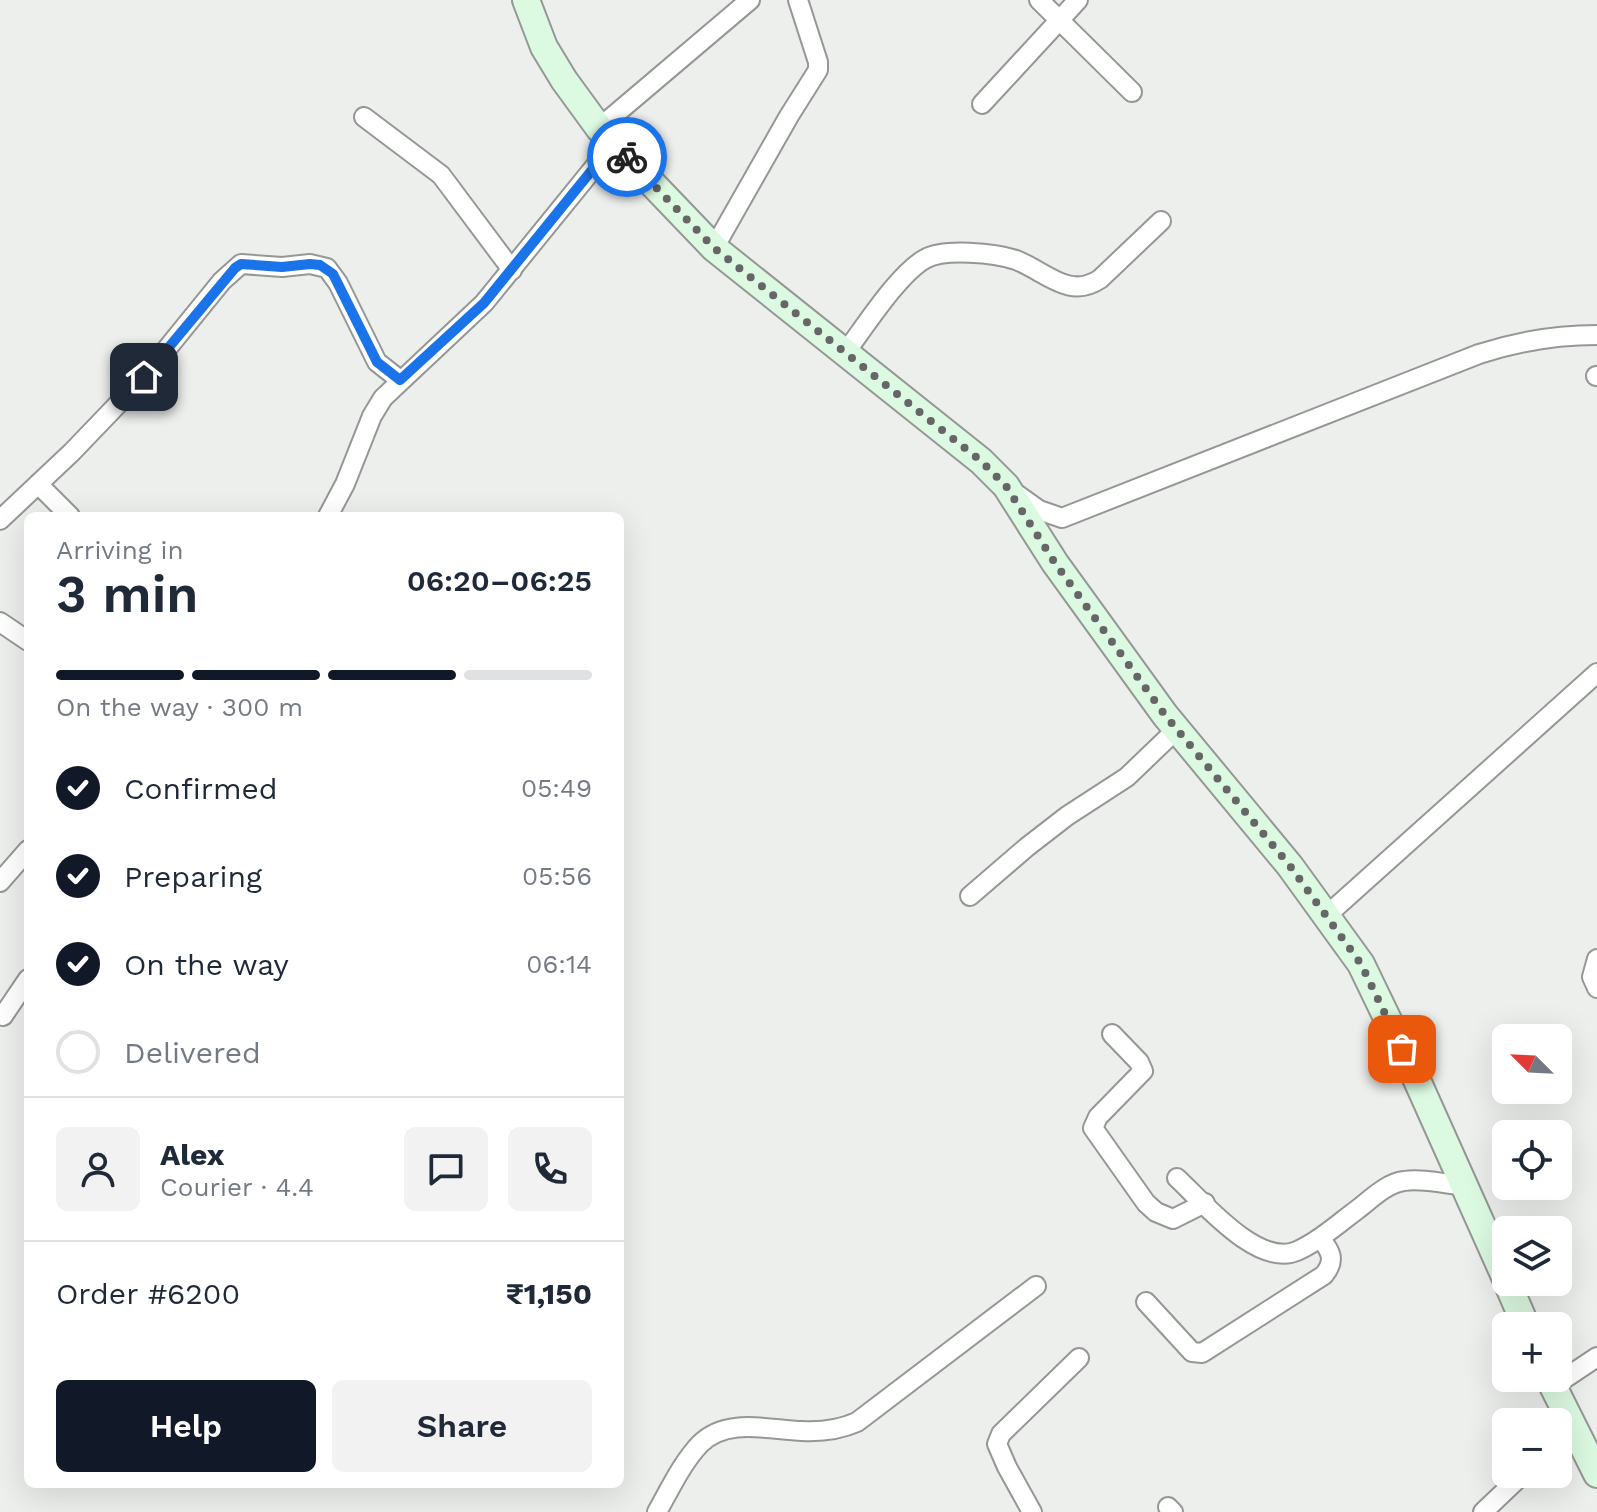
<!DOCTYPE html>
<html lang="en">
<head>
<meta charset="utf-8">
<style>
	:root { --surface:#fff; --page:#f2f2f3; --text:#1f2937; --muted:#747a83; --line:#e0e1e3; --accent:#111827 }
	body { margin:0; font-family:"Work Sans",sans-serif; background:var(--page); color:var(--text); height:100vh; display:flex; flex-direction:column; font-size:30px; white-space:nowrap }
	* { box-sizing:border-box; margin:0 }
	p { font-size:26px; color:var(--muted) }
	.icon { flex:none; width:44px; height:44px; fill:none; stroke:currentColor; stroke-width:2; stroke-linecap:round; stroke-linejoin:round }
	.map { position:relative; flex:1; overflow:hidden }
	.side { position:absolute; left:24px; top:512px; width:600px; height:976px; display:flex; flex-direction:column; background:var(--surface); border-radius:12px; box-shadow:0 8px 32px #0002 }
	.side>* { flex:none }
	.needle { width:52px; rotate:294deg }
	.fabs { position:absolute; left:1492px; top:1024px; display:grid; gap:16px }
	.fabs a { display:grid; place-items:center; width:80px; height:80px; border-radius:12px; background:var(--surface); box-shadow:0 8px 32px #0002; font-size:40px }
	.pin { position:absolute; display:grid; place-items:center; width:68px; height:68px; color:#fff; margin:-34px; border-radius:16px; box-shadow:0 4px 12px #0006 }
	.courier { position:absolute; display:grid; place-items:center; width:80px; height:80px; margin:-40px; border:6px solid #1a73e8; border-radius:50%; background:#fff; color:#222; box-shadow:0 2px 10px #0007 }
	.overview em { font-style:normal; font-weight:600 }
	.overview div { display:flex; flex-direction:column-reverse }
	.overview { display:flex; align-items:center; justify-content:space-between; height:136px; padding:0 32px }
	h1 { font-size:52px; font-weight:600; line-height:60px }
	.bar { display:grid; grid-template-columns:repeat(4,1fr); gap:12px 8px; align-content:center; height:96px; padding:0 32px }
	.bar i { height:10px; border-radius:6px; background:var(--line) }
	.bar .selected { background:var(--accent) }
	.bar p { grid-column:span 4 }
	.line { display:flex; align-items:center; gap:20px; padding:0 32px; border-top:2px solid var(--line) }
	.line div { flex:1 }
	.round { display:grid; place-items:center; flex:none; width:84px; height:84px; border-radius:12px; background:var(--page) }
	ol { padding:0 32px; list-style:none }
	li { display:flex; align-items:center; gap:24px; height:88px }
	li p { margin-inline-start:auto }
	li .icon { padding:8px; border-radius:50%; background:var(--accent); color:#fff; stroke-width:4 }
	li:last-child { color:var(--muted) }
	li i { width:44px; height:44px; border:4px solid var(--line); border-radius:50% }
	.cta { display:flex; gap:16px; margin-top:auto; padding:16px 32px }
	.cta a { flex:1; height:92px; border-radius:12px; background:var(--accent); color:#fff; font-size:32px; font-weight:600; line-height:92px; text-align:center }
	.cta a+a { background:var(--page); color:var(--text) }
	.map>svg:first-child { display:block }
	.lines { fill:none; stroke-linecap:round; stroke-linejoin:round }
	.street-casing { stroke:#959795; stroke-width:22 }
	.secondary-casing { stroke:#959795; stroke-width:30 }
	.street { stroke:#fff; stroke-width:18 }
	.secondary { stroke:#dcf9e1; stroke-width:26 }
	.done { stroke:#656665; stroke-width:8; stroke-dasharray:0 14.4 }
	.route { stroke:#1a73e8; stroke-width:10 }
</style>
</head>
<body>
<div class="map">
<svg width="1597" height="1512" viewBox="0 0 1597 1512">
	<rect width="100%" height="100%" fill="#edefed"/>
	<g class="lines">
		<g class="street-casing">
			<g id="street">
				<path d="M1039 0 1132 92"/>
				<path d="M982 104 1078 0"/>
				<path d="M364 117 441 175 512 270"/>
				<path d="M599 128 750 0"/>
				<path d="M714 248 789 116 818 70V62L798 0"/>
				<path d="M845 353C864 328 899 273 925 259 944 248 995 253 1016 260 1045 271 1069 300 1100 279L1161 221"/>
				<path d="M1596 376H1597"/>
				<path d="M38 484 70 516"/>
				<path d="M1018 495 1039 510 1062 518 1479 354C1519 341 1555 335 1597 335"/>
				<path d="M328 516 345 484 372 416 383 398 484 303 614 143"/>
				<path d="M0 520 72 452 144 377 222 281 241 264 282 267 310 264 327 268 338 283 377 362 400 380"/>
				<path d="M0 622 28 641"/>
				<path d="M0 882 28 850"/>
				<path d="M970 896 1027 847 1067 816 1127 777 1177 729"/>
				<path d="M1326 916 1597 673"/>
				<path d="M1597 959 1592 977 1597 988"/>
				<path d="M3 1016 28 979"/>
				<path d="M1112 1034 1139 1062 1143 1071 1098 1117 1093 1128 1146 1203 1156 1212 1173 1219 1205 1203"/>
				<path d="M1177 1178C1203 1202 1258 1268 1297 1251 1319 1241 1338 1224 1358 1209 1371 1199 1387 1183 1404 1181 1422 1178 1446 1184 1465 1186"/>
				<path d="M1146 1302 1192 1352 1202 1353 1324 1275C1336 1260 1331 1251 1320 1238"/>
				<path d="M1552 1387 1597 1357"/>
				<path d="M1168 1507 1173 1512"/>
				<path d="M657 1512C670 1489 682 1463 700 1444 727 1417 769 1430 802 1431 821 1432 839 1430 857 1422L1036 1286"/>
				<path d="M1032 1512 1007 1467 997 1444 1001 1434 1079 1358"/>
				<path d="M1483 1512 1523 1474"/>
			</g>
		</g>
		<g class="secondary-casing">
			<g id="secondary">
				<path d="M526 0 544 47 564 80 599 128 714 248 981 461 1006 486 1055 563 1165 715 1290 866 1361 964 1416 1078 1506 1279"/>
				<path d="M1507 1282 1526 1326"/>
				<path d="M1549 1378 1597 1474"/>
			</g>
		</g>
		<use href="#street" class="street"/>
		<use href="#secondary" class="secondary"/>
	</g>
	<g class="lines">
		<path class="done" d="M627 157 714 248 981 461 1006 486 1055 563 1165 715 1290 866 1361 964 1402 1049"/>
		<path class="route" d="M144 377 235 268 241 264 282 267 310 264 320 265 333 274 377 362 400 380 484 303 614 143 627 157"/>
	</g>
</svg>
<div class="fabs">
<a><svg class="needle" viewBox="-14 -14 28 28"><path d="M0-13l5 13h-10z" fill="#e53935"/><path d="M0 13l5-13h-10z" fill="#747a83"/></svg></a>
<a><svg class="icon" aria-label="locate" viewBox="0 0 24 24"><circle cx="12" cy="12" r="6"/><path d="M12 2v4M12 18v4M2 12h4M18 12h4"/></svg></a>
<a><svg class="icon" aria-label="layers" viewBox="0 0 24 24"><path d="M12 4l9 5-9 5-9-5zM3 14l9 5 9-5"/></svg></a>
<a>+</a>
<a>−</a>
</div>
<div class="pin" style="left:1402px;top:1049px;background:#ea580c"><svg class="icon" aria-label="bag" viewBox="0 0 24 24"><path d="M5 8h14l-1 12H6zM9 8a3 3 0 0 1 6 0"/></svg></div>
<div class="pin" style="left:144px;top:377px;background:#1f2937"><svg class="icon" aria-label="home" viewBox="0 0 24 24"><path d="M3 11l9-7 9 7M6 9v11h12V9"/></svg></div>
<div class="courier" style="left:627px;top:157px"><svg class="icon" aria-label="bike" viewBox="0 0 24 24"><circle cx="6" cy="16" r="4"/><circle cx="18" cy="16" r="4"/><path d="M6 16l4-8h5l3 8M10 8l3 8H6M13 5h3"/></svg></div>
<section class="side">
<div class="overview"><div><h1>3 min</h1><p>Arriving in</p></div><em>06:20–06:25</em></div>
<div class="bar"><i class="selected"></i><i class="selected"></i><i class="selected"></i><i></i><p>On the way · 300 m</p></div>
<ol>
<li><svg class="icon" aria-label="check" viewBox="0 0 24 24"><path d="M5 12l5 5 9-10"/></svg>Confirmed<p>05:49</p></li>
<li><svg class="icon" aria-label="check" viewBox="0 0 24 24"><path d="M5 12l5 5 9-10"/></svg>Preparing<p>05:56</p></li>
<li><svg class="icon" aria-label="check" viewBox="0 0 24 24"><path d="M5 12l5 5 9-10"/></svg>On the way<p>06:14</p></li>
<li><i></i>Delivered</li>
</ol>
<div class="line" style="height:144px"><a class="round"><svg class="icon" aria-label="person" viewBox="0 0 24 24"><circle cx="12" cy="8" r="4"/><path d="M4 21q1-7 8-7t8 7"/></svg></a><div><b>Alex</b><p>Courier · 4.4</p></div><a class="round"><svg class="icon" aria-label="chat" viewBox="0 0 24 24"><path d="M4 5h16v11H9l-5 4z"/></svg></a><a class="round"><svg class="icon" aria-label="phone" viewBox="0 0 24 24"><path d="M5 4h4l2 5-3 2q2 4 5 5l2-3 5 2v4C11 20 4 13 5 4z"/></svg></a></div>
<div class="line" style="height:104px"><div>Order #6200</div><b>₹1,150</b></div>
<div class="cta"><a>Help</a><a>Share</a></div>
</section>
</div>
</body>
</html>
